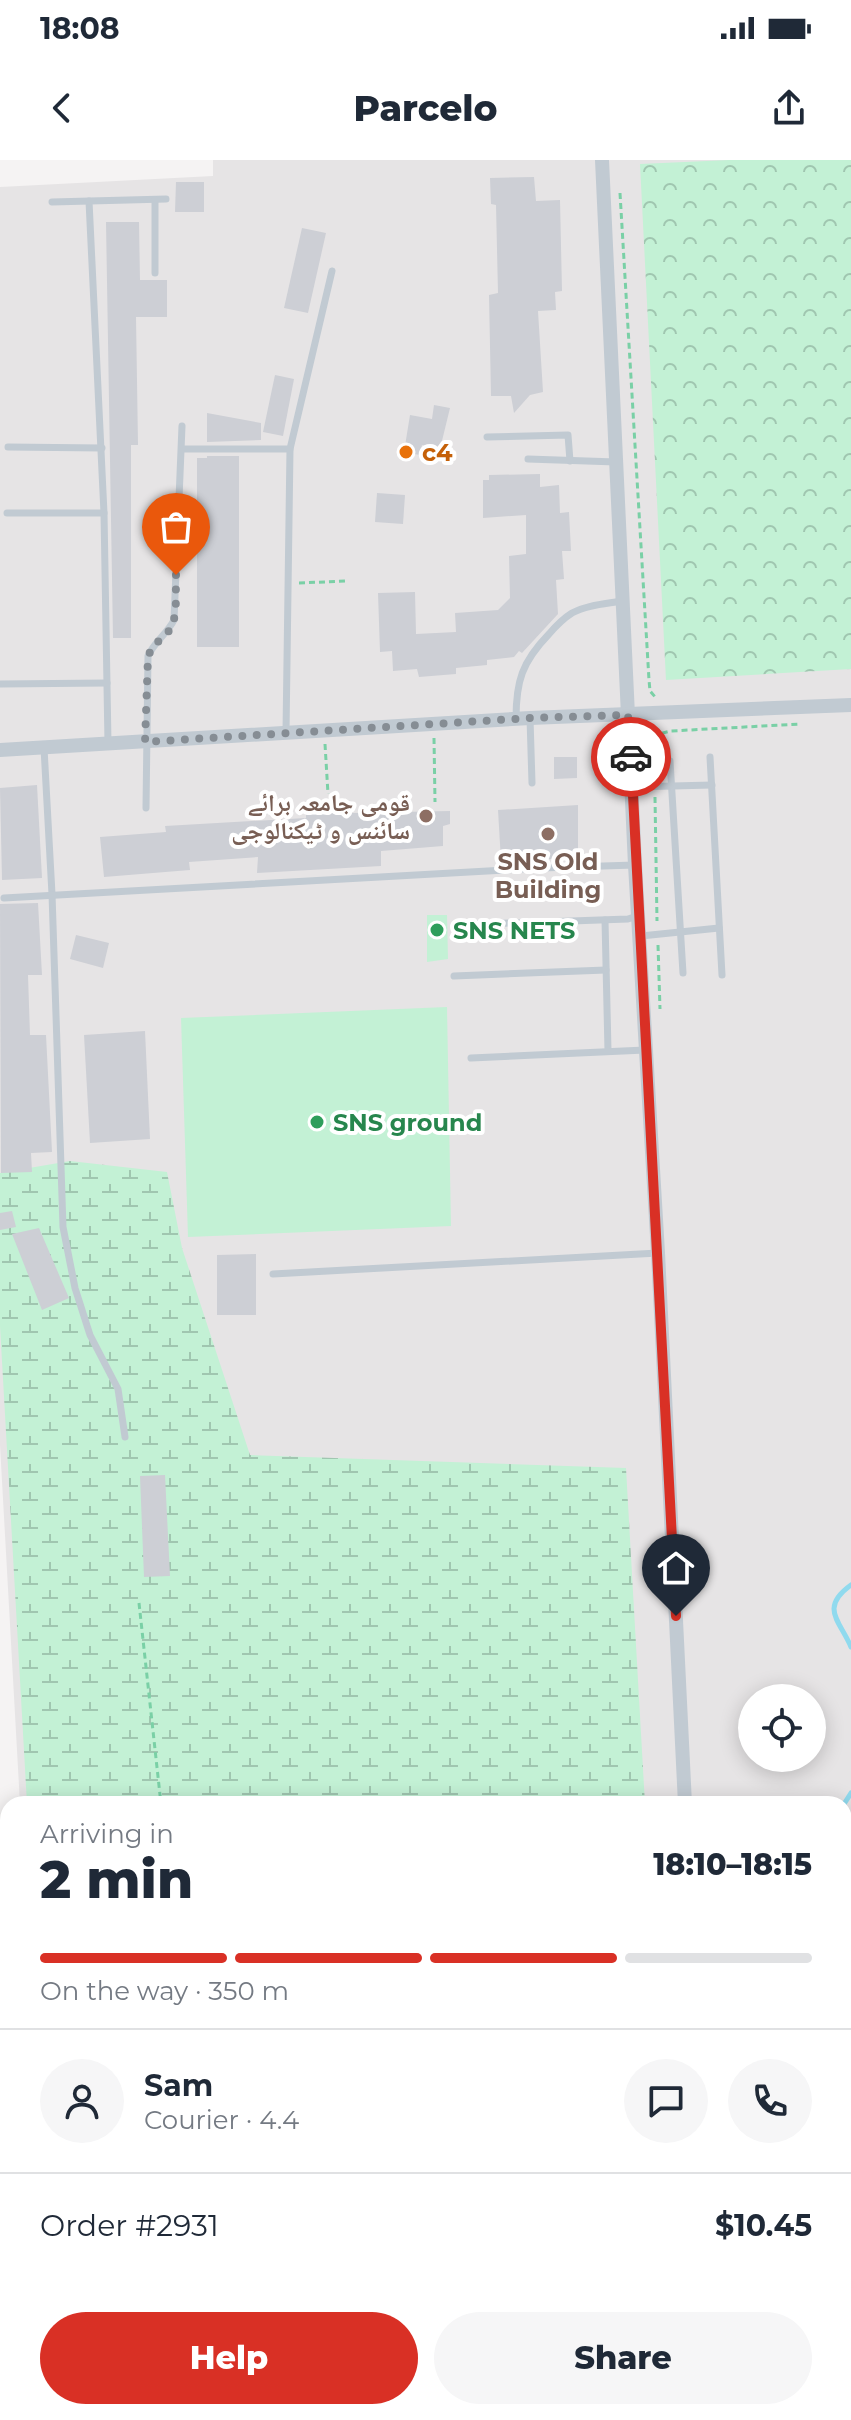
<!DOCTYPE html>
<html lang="en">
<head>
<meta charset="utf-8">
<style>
	:root { --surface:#fff; --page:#f6f6f7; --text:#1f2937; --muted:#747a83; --line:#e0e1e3; --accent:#d93025 }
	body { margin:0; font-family:Montserrat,"Noto Naskh Arabic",sans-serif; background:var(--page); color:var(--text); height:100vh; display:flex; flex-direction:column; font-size:30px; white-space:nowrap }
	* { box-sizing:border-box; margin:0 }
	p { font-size:26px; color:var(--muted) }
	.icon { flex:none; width:44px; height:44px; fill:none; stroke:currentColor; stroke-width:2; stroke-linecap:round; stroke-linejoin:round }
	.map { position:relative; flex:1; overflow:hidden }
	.details { position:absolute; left:0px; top:1636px; width:852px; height:624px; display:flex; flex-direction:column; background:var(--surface); border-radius:24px 24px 0 0; box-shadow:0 4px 20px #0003 }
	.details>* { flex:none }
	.tools { position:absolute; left:738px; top:1524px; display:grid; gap:16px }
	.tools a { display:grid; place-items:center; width:88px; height:88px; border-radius:50%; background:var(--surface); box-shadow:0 4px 20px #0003; font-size:40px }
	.pin { position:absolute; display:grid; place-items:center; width:68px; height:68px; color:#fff; margin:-82px -34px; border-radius:50% 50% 50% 0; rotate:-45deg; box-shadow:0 0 8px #0007 }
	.pin .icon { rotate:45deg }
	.courier { position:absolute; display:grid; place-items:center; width:80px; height:80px; margin:-40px; border:6px solid #d93025; border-radius:50%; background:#fff; color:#222; box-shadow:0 2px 10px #0007 }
	.summary em { font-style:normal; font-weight:800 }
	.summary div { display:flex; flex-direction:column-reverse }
	.summary { display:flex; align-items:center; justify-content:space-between; height:136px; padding:0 40px }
	h1 { font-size:52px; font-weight:800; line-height:60px }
	.bar { display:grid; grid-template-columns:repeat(4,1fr); gap:12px 8px; align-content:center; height:96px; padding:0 40px }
	.bar i { height:10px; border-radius:6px; background:var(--line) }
	.bar .active { background:var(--accent) }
	.bar p { grid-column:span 4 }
	.line { display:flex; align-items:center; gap:20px; padding:0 40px; border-top:2px solid var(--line) }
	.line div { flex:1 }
	.round { display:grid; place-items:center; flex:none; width:84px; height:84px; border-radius:42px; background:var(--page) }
	.primary-button { display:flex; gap:16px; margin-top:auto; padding:16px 40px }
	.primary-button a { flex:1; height:92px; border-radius:48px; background:var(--accent); color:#fff; font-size:32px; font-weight:800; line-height:92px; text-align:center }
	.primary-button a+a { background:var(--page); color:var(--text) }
	.status { display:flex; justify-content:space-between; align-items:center; height:56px; padding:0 40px; background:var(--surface); direction:ltr }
	.status svg { height:22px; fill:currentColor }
	header { display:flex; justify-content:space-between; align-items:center; height:104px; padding:0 40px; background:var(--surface); font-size:36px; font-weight:800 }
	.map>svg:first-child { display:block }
	.education { fill:#e6e4e5; fill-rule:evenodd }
	.forest { fill:url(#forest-crowns) }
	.wetland { fill:url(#wetland-marsh) }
	.pitch { fill:#c3f1d5 }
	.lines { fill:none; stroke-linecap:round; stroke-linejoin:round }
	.stream { stroke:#90daee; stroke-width:5 }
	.building { fill:#cdcfd5 }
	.path { stroke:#7ad0a6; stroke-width:3; stroke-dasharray:6 4; stroke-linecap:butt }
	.service { stroke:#c1cad2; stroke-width:7 }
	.minor { stroke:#c1cad2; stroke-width:14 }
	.done { stroke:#868d94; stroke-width:8; stroke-dasharray:0 14.4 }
	.route { stroke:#d93025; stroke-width:10 }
	.food-dot { fill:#e8710a; stroke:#fff; stroke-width:3 }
	.education-dot { fill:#8d6e63; stroke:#fff; stroke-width:3 }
	.leisure-dot { fill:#2e9e5b; stroke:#fff; stroke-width:3 }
	.labels { text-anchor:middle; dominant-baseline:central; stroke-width:8; stroke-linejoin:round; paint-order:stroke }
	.food-label { font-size:24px; font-weight:bold; fill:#c56008; stroke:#fff; text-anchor:start }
	.education-label { font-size:24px; font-weight:bold; fill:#785e54; stroke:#fff; text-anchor:end }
	.leisure-label { font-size:24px; font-weight:bold; fill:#27864d; stroke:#fff; text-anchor:start }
</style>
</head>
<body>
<div class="status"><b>18:08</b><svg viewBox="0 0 49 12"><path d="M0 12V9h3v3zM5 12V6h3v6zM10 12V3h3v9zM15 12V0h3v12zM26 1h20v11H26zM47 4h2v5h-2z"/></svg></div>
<header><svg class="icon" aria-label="back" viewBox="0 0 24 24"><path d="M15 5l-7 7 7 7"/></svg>Parcelo<svg class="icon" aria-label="share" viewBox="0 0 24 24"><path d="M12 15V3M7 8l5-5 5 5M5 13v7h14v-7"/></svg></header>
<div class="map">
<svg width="851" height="2260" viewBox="0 0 851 2260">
	<defs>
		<pattern id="forest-crowns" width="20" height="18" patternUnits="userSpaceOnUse" patternTransform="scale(2)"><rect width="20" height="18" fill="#c3f1d5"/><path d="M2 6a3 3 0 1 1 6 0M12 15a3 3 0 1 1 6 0" fill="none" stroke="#a0c6b0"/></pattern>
		<pattern id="wetland-marsh" width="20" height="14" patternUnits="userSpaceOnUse" patternTransform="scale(2)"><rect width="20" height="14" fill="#c3f1d5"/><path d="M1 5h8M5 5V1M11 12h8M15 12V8" fill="none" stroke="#a0c6b0"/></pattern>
	</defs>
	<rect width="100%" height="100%" fill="#f5f3f3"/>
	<path class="education" d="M213 0H851V2260H53V2252H844V1644H20L0 1285V27L213 16ZM752 1538H812V1598H752Z"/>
	<path class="forest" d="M729 0H851V509L666 520 640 4Z"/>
	<g class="wetland">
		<path d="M70 1001 167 1012 182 1088 250 1295 626 1308 645 1644H27L0 1166V1013Z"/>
		<rect x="70" y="2252" width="608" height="8"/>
	</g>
	<g class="pitch">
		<path d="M427 755H447L448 799 427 802Z"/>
		<path d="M447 847 451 1066 188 1077 181 858Z"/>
		<path d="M851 2203V2260H780L779 2252H844V2204Z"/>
	</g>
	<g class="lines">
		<g class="stream">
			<path d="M851 1425C819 1448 840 1461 851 1487"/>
			<path d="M844 1644 851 1633"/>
			<path d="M574 2260 575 2252"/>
		</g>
	</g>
	<g class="building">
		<path d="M534 17 536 41 560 40 562 131 555 132 556 150 538 151 543 232 530 235 514 253 511 236H491L489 135 498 133 496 45 491 44 490 18Z"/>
		<path d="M176 22H204V52H175Z"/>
		<path d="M106 62H139L140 120H167V157H136L138 285H131V478H113Z"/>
		<path d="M302 68 326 73 308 153 284 148Z"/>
		<path d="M275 215 294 219 283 276 263 272Z"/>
		<path d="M434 245 450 248 440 289 422 285 420 295 404 292 410 255 432 259Z"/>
		<path d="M207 253 261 263V280L207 282Z"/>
		<path d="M207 296H239V487H197V298H207Z"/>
		<path d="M540 314V327L559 325 560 353 569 352 571 391H562L564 419 556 420 558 454 522 493 519 491 514 497 487 500V505L456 508V514L419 517 417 509 393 511 392 491 380 492 378 433 415 432 416 474 456 472 455 453 498 450 510 438 509 396 526 394V355L483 358V320H489V315Z"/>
		<path d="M377 333 405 335 403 364 375 362Z"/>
		<path d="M554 597H577V618L554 619Z"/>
		<path d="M37 625 42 718 2 720 0 628Z"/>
		<path d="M306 642H352V653L450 651V664L443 666V686L381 691V706L257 713 258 697 189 702 190 710 104 717 100 677 166 672 165 666 306 658Z"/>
		<path d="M578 645V698L501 701 498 650Z"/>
		<path d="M38 743 42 815H28L30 875H46L52 992 31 993 32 1012 1 1013 0 744Z"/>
		<path d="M76 775 109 783 103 808 70 799Z"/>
		<path d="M145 871 150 979 90 983 84 875Z"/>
		<path d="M12 1051 16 1067 0 1070V1053Z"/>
		<path d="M39 1068 69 1138 42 1150 12 1074Z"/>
		<path d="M256 1094V1155H217V1095Z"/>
		<path d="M165 1315 170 1416 144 1417 140 1316Z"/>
	</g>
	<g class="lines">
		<g class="path">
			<path d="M620 33 649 520 650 531 656 538"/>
			<path d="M299 423 347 421"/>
			<path d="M434 578 435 642"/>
			<path d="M325 584 328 634"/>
			<path d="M654 617V575L671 571 800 564"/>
			<path d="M655 637 657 761"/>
			<path d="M658 785 660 849"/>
			<path d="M139 1443 161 1644"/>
			<path d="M121 2260 122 2252"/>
		</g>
		<g class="service">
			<path d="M89 41 104 353 108 583"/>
			<path d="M52 42 166 39"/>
			<path d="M155 113V40"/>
			<path d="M487 277 568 275 570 301"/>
			<path d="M8 287 102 288"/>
			<path d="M182 289H290"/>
			<path d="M528 299 616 302"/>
			<path d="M7 353H104"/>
			<path d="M0 524 107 523"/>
			<path d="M530 558 532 623"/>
			<path d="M516 559C516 521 522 502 549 474 555 467 564 458 572 453 587 445 605 444 622 441"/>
			<path d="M286 572 290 289 332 111"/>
			<path d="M44 588 52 734 63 1067 75 1128 90 1175 118 1229 125 1277"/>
			<path d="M710 597 722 815"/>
			<path d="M670 601 683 813"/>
			<path d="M633 627 712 625"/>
			<path d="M146 648 148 496C154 482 167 474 174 460L182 266"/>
			<path d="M4 738 540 708 635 705"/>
			<path d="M605 760 608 891"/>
			<path d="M456 765 628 759 637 756"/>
			<path d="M641 776 719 768"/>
			<path d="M454 816 606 810"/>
			<path d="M471 898 645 890"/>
			<path d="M273 1114 658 1093"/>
			<path d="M844 2018H851"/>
		</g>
		<g class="minor">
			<path d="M602 0 635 705 658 1093 685 1644"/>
			<path d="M0 590 530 558 851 545"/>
			<path d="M0 1782 8 1915"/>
			<path d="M0 2104 8 2090"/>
			<path d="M713 2252V2260"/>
		</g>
	</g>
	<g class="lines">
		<path class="done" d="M176 415C175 432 179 459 168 472 160 480 153 485 148 496L145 582 530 558 628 555 631 597"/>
		<path class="route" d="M631 597 676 1456"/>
	</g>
	<circle class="food-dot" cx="406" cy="292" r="8"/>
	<g class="education-dot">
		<circle cx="426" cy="656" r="8"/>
		<circle cx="548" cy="674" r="8"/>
	</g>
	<g class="leisure-dot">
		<circle cx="437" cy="770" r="8"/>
		<circle cx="317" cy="962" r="8"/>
	</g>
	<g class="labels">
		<g class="food-label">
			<text x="422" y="292">c4</text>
		</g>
		<g class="education-label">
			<text x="410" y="642">قومی جامعہ برائے<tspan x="410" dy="28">سائنس و ٹیکنالوجی</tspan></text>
			<text x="548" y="701" text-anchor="middle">SNS Old<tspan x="548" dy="28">Building</tspan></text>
		</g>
		<g class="leisure-label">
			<text x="453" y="770">SNS NETS</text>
			<text x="333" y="962">SNS ground</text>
		</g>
	</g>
</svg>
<div class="tools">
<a><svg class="icon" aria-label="locate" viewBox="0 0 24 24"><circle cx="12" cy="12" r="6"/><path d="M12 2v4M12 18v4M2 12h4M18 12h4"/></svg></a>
</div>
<div class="pin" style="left:176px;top:415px;background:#ea580c"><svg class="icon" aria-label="bag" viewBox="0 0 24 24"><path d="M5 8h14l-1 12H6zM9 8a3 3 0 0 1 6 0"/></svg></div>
<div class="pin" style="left:676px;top:1456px;background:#1f2937"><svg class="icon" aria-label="home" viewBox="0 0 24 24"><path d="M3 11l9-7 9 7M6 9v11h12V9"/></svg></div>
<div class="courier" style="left:631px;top:597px"><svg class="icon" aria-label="car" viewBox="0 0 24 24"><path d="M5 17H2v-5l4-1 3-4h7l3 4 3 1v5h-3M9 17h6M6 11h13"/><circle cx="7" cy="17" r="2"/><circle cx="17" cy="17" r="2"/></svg></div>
<section class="details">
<div class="summary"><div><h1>2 min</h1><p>Arriving in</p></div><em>18:10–18:15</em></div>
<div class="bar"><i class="active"></i><i class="active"></i><i class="active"></i><i></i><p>On the way · 350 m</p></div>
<div class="line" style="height:144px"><a class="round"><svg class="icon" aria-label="person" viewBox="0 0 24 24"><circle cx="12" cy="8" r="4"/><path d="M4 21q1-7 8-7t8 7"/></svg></a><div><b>Sam</b><p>Courier · 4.4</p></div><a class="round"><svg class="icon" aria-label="chat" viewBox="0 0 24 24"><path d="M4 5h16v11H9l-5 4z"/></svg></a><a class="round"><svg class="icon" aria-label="phone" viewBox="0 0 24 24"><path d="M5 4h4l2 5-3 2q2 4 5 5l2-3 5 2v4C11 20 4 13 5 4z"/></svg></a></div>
<div class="line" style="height:104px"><div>Order #2931</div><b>$10.45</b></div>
<div class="primary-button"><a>Help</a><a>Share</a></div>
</section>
</div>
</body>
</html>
